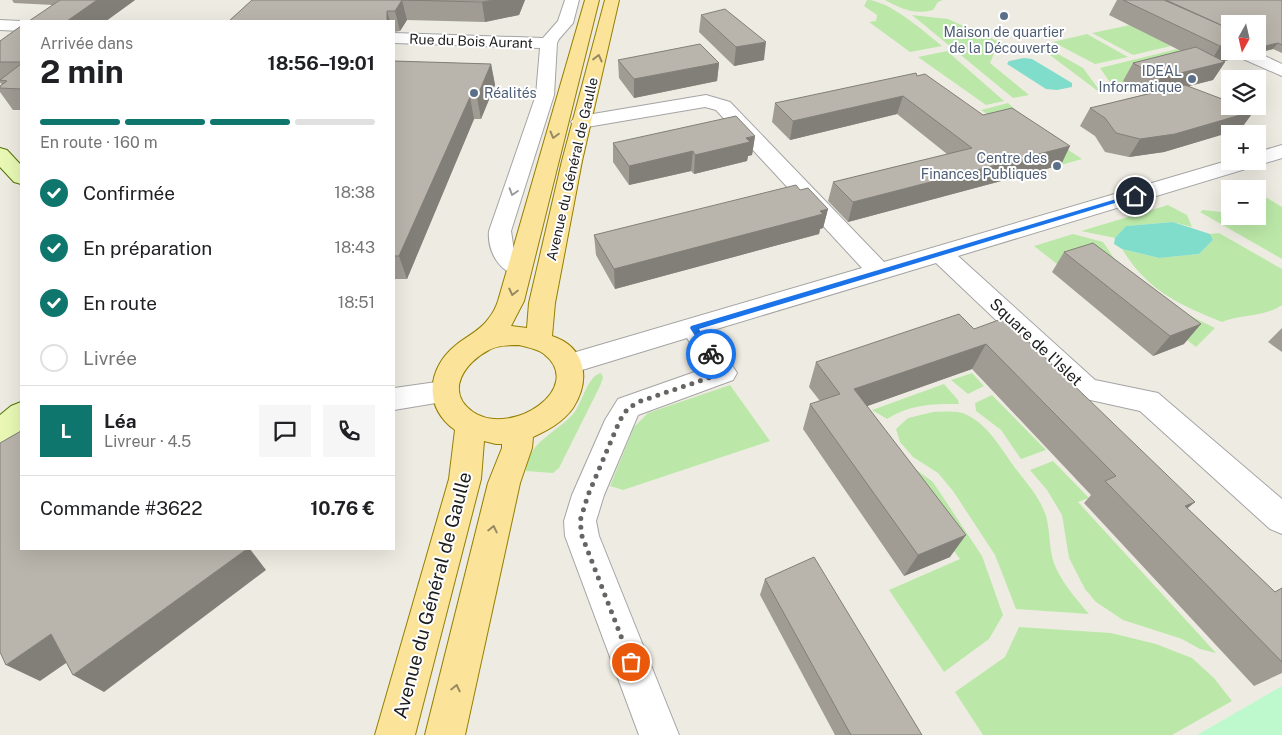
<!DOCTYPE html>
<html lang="fr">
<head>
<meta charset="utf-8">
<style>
	:root { --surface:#fff; --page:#f6f6f6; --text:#202124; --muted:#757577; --line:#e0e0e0; --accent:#0f766e }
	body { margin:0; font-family:"Public Sans",sans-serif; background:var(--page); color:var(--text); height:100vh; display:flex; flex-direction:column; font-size:19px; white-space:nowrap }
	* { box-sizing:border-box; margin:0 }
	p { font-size:16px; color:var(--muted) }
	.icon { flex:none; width:28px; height:28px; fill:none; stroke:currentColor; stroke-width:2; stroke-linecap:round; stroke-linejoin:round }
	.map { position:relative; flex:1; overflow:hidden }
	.sheet { position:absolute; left:20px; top:20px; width:375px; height:530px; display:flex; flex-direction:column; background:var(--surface); border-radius:0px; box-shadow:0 5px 20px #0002 }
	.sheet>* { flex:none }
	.needle { width:32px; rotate:188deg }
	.buttons { position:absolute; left:1221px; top:15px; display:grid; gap:10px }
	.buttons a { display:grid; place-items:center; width:45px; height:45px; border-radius:0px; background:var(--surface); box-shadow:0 5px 20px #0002; font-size:25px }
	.pin { position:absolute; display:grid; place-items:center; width:42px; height:42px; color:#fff; margin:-21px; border:2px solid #fff; border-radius:50%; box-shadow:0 1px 5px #0007 }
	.courier { position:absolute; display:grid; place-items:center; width:50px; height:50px; margin:-25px; border:4px solid #1a73e8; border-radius:50%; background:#fff; color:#222; box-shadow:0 1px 6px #0007 }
	.overview em { font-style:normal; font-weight:700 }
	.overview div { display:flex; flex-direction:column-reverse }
	.overview { display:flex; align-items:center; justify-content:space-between; height:85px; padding:0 20px }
	h1 { font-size:32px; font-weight:700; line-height:38px }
	.bar { display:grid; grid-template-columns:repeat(4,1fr); gap:8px 5px; align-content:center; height:60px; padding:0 20px }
	.bar i { height:6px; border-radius:4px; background:var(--line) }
	.bar .active { background:var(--accent) }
	.bar p { grid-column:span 4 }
	.line { display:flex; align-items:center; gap:12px; padding:0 20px; border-top:1px solid var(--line) }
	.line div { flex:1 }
	.round { display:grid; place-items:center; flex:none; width:52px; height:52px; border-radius:0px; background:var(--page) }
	ol { padding:0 20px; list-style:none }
	li { display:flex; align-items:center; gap:15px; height:55px }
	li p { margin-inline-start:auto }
	li .icon { padding:5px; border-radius:50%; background:var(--accent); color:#fff; stroke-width:4 }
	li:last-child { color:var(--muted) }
	li i { width:28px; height:28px; border:2px solid var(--line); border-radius:50% }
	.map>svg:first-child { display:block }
	.grass { fill:#bbe8a8 }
	.park { fill:#bef9ce }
	.pitch { fill:#80ddcb }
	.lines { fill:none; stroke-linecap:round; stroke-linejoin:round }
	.street-casing { stroke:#a4a4a4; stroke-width:2 }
	.secondary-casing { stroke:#527205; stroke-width:2 }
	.primary-casing { stroke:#947f01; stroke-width:2 }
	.street { fill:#fff; fill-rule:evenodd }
	.secondary { fill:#e9f9b5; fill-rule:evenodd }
	.primary { fill:#fbe39a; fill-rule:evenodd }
	.wall { fill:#a09c94 }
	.shaded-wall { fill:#827f78 }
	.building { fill:#bab5ac; stroke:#827f78 }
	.oneway { stroke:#978a62 }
	.oneway2 { stroke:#999 }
	.route { fill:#1a73e8 }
	.done { stroke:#666562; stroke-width:5; stroke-dasharray:0 9 }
	.service-dot { fill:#5c6f8a; stroke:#fff; stroke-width:2 }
	.labels { text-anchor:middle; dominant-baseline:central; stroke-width:4; stroke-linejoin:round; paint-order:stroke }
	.far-service-label { font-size:14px; fill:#4e5e75; stroke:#fff; text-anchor:end }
	.far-street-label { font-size:14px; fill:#1d1d1d; stroke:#fff }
	.street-label { font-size:16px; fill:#1d1d1d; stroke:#fff }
	.near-street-label { font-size:19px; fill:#1d1d1d; stroke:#fff }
</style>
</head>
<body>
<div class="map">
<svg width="1282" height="735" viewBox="0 0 1282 735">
	<rect width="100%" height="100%" fill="#eeece2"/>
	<g class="grass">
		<path d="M867 0C889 0 926 33 942 46L910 52 869 22 876 21 877 15 864 6Z"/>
		<path d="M885 0H943L938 2 933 10C914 15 902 9 885 0Z"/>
		<path d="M912 15 948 19 1004 44 995 51 990 63 1029 95 1013 98Z"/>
		<path d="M1130 25 1171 46 1133 55 1092 33Z"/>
		<path d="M1087 34 1128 57 1095 64 1053 42Z"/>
		<path d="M1042 49 1051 50 1083 68 1103 95Z"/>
		<path d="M1177 49 1202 62 1146 94 1116 91 1100 68Z"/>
		<path d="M947 51 1004 101 986 105 918 57Z"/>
		<path d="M1008 103 1041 132 1082 159 1061 165 981 110Z"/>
		<path d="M1264 196 1282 207V259L1200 212 1203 210 1230 213V216H1258V198Z"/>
		<path d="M1168 205 1187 215 1192 227 1173 222 1126 226 1115 238 1081 231Z"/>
		<path d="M1219 233 1282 269V305C1265 317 1241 314 1222 322 1178 304 1148 291 1122 249L1159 258 1199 254 1213 240 1210 234Z"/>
		<path d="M1073 234 1103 242 1116 261 1168 305 1215 328 1196 347 1082 257 1057 264 1034 246Z"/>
		<path d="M601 373 603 378 600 386 559 468 553 473 526 471C526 443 559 431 574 413 582 403 588 375 601 373Z"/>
		<path d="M972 373 984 386 968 394 951 380Z"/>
		<path d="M944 384 958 400 959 404C931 404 912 404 887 419L872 410Z"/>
		<path d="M730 385 770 441 623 490 610 486 634 427 648 413Z"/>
		<path d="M992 395 1046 450 1021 459 1001 430 976 411 975 403Z"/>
		<path d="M933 412C942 412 959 410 967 415 988 425 1000 447 1013 465 1025 482 1039 495 1046 516 1051 533 1048 551 1056 568 1064 585 1077 600 1089 614L1016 609 995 555 953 491 938 473 913 457 900 442 896 429 908 418Z"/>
		<path d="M853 417 907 463 933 482 982 556 1003 615 989 639 944 672 889 590 960 559Z"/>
		<path d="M1053 461 1089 498 1078 502 1216 653 1200 649 1182 639 1123 620 1096 602 1085 589 1069 558 1062 515 1047 490 1030 470Z"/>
		<path d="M1019 627 1111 633 1156 644 1192 658 1214 678 1232 701 1172 735H983L955 692 1005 657Z"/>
	</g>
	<path class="park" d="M1282 686V735H1197Z"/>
	<g class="pitch">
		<path d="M1024 58 1032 59 1072 83V87L1057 90 1046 89 1007 64 1009 61Z"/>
		<path d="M1173 222 1210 234 1213 240 1199 254 1159 258 1122 249 1114 244 1115 238 1126 226Z"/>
	</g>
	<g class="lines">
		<g class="street-casing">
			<g id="street">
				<path d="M565 0H579L573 23 559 39 557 43 554 95 511 231 514 251 528 262 531 268 528 274C503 280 487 253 489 231L536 95 540 48 394 43V33L543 38 558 21Z"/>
				<path d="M0 20 21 21V31L0 30Z"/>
				<path d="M1232 51H1254L1282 64V76L1234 55Z"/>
				<path d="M706 95 730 102 884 262 1230 160 1258 161V152L1282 145V158L958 256 1095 380 1158 393 1282 499V534L1270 529 1140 411 1077 397 936 263 710 331 737 373 733 380 638 415 604 495 596 521 599 536 679 735H639L565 536 564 521 572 495 605 420 618 399 706 368 687 338 569 374 559 371 555 364 559 357 862 268 716 110 705 107 581 128 574 126 571 122 574 118 581 116Z"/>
				<path d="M444 381 454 384 458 392 454 400 394 410V388Z"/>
			</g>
		</g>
		<g class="secondary-casing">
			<g id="secondary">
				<path d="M0 148 7 150 21 165V184L14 182 0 167Z"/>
				<path d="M21 402V431L11 441 0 444V415L11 406Z"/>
			</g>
		</g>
		<g class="primary-casing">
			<path id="primary" d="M585 0H599L524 301 511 326 527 328 529 303 562 161 605 0H619L582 161 555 303 552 336C586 347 591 380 573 408 563 422 548 430 533 437L532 448 520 483 465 735H425L488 483 502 448V444H496L484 441 481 479 415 735H375L449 479 455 430C423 407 427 368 456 345 467 336 481 330 489 318 493 313 496 307 498 301ZM519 345C526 347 538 349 544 354 586 387 513 438 473 412 444 392 465 362 489 350 498 345 509 345 519 345Z"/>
		</g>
		<use href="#street" class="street"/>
		<use href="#secondary" class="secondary"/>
		<use href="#primary" class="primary"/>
	</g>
	<g class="wall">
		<path d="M12 0H135L106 21H29L53 5 14 3Z"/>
		<path d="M252 0H525L519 15 485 22 407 20 400 31 394 32V21H229Z"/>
		<path d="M1117 0H1282V53L1273 49 1261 52 1258 51V24L1230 51H1241L1236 58 1224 61 1225 62 1213 80 1189 86 1241 129 1164 152 1129 157 1105 152 1095 136 1080 126 1090 108 1146 94 1123 81 1133 63 1181 51 1109 15Z"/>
		<path d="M701 15 764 60 734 66 699 32Z"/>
		<path d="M21 26V110H13L0 92V86L2 84 0 83V41Z"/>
		<path d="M618 60 719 63 717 81 634 98 619 78Z"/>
		<path d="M394 61 491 64 495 85 481 119H474L407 279H394Z"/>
		<path d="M917 76 983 115 1061 165 848 222 828 201 833 182 947 154 897 114 790 140 772 122 775 103Z"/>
		<path d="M755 136 752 155 748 156 747 161 694 174 691 171 629 185 613 162V143Z"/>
		<path d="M800 190 828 209 823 228 820 229 819 234 615 289 596 255 594 235Z"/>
		<path d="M1064 252 1184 344 1153 356 1052 272Z"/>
		<path d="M1282 328V352L1268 342Z"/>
		<path d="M974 329 1195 502 1187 508 1275 592 1282 588V673L1254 686 1084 503 1091 495 972 369 867 406 950 557 904 576 803 429 810 404 820 401 809 387 816 362Z"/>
		<path d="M765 579 922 735H835L760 595Z"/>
	</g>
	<g class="shaded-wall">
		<path d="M97 0H135L106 21H67Z"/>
		<path d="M402 0 407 20 400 31 395 11Z"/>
		<path d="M494 0H525L519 15 485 22 482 2Z"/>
		<path d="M387 11 390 21H387Z"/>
		<path d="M766 42 764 60 734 66 736 47Z"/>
		<path d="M1278 43 1273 49 1261 52 1265 46Z"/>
		<path d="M1230 44V51H1241L1236 58 1209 65 1220 46Z"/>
		<path d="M1225 62 1213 80 1149 96 1160 78Z"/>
		<path d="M719 63 717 81 634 98V79Z"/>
		<path d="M491 64 495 85 481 119 477 97Z"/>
		<path d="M903 96 897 114 790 140 793 121Z"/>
		<path d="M470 97 474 119 407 279 399 256Z"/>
		<path d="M1254 111 1241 129 1164 152 1129 157 1140 139Z"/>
		<path d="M755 136 752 155 748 156 747 161 694 174 695 155 746 138Z"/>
		<path d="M1070 146 1061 165 848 222 853 202Z"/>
		<path d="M693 151 691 171 629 185V166Z"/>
		<path d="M828 209 823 228 820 229 819 234 615 289 614 269Z"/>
		<path d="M1201 324 1184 344 1153 356 1170 336Z"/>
		<path d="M986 344 972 369 845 414 854 389Z"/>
		<path d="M1195 502 1169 524 1185 506Z"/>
		<path d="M966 535 950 557 904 576 918 555Z"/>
		<path d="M247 549H250L266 570 104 692 73 675Z"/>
		<path d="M51 634 82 652 40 681 6 665Z"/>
	</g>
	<g class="building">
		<path d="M60 0H97L67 21H29Z"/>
		<path d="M252 0H494L482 2 402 0 395 11H387V21H229Z"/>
		<path d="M1123 0H1164L1230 29V44L1220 46Z"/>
		<path d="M1166 0H1282V45L1278 43 1265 46 1258 43V24H1230V29Z"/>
		<path d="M725 9 766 42 736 47 701 15Z"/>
		<path d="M21 26V62H0V41Z"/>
		<path d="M700 44 719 63 634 79 618 60Z"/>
		<path d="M1196 47 1225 62 1160 78 1133 63Z"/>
		<path d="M394 61 491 64 477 97H470L399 256H394Z"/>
		<path d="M21 64V89L0 88V86L7 81 0 80Z"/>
		<path d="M916 73 917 76 925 74 983 115 1012 108 1070 146 853 202 833 182 972 148 903 96 793 121 775 103Z"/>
		<path d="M1185 85 1230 102V106H1241L1254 111 1175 134 1140 139 1116 133 1105 118 1090 108Z"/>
		<path d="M736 116 755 136 746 138 750 142 695 155 693 151 629 166 613 143Z"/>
		<path d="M796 185 800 190 808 188 828 209 820 211 823 214 614 269 594 235Z"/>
		<path d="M1093 243 1201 324 1170 336 1064 252Z"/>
		<path d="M959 314 974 329 1004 318 1195 502 1185 506 1275 592 1282 588V662L1105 481 1116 476 986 344 854 389 966 535 918 555 810 404 840 394 816 362Z"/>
		<path d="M21 431V549H247L73 675 51 634 6 665 0 652V443Z"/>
		<path d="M814 557 922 735H851L765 579Z"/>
	</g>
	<defs><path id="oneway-chevron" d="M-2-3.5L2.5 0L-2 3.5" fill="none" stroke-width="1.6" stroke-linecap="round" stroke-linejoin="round" transform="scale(1.25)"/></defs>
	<g class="oneway">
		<use href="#oneway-chevron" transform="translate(598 58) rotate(-76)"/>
		<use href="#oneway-chevron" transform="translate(554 135) rotate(105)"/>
		<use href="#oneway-chevron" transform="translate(513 292) rotate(103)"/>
		<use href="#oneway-chevron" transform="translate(493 529) rotate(-77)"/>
		<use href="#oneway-chevron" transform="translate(456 688) rotate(-77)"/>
	</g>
	<use class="oneway2" href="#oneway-chevron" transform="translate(513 192) rotate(108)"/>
	<path class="route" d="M1133 194 1138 196 699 329 715 354 711 357 708 356 690 328 691 326Z"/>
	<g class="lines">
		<path class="done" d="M631 662 582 536 580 521 588 495 620 420 628 408 641 401 723 373 711 354"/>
	</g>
	<g class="service-dot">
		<circle cx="1004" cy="16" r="5"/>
		<circle cx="1192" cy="79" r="5"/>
		<circle cx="474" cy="93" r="5"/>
		<circle cx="1057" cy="166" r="5"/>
	</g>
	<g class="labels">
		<g class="far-service-label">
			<text x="1004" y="32" text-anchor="middle">Maison de quartier<tspan x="1004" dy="16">de la Découverte</tspan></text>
			<text x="1182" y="71">IDEAL<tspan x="1182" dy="16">Informatique</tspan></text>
			<text x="484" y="93" text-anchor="start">Réalités</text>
			<text x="1047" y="158">Centre des<tspan x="1047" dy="16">Finances Publiques</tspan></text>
		</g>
		<g class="far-street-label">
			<text transform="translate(471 41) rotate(2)">Rue du Bois Aurant</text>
			<text transform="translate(572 169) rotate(-77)">Avenue du Général de Gaulle</text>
		</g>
		<g class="street-label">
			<text transform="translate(1036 342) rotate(43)">Square de l'Islet</text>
		</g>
		<g class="near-street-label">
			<text transform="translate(432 595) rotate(-75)">Avenue du Général de Gaulle</text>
		</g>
	</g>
</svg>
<div class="buttons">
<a><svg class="needle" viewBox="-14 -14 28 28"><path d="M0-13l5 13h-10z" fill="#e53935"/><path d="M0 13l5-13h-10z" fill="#757577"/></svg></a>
<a><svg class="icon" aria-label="layers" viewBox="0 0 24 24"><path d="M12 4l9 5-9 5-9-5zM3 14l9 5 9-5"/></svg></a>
<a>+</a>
<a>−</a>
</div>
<div class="pin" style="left:631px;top:662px;background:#ea580c"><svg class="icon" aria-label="bag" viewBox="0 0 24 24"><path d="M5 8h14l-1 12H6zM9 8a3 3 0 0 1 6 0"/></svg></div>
<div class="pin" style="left:1135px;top:196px;background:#1f2937"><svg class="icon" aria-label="home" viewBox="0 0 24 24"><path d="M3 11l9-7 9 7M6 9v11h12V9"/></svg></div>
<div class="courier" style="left:711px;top:354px"><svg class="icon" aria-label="bike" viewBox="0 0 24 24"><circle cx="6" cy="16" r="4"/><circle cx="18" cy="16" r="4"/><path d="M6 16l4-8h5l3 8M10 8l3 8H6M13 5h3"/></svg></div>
<section class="sheet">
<div class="overview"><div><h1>2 min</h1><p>Arrivée dans</p></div><em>18:56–19:01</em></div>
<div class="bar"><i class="active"></i><i class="active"></i><i class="active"></i><i></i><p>En route · 160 m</p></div>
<ol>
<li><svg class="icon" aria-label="check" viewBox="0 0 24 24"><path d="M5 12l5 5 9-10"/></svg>Confirmée<p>18:38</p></li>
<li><svg class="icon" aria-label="check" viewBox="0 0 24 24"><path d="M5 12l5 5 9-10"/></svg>En préparation<p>18:43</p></li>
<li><svg class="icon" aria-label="check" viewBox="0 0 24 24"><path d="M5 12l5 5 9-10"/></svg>En route<p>18:51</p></li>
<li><i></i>Livrée</li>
</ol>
<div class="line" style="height:90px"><b class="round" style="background:var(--accent);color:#fff">L</b><div><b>Léa</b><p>Livreur · 4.5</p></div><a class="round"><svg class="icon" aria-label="chat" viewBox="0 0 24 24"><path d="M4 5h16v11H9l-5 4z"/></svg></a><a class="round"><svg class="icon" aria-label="phone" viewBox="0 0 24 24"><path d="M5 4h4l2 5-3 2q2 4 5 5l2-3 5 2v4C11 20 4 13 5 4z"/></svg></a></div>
<div class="line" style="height:65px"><div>Commande #3622</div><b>10.76 €</b></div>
</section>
</div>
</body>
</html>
